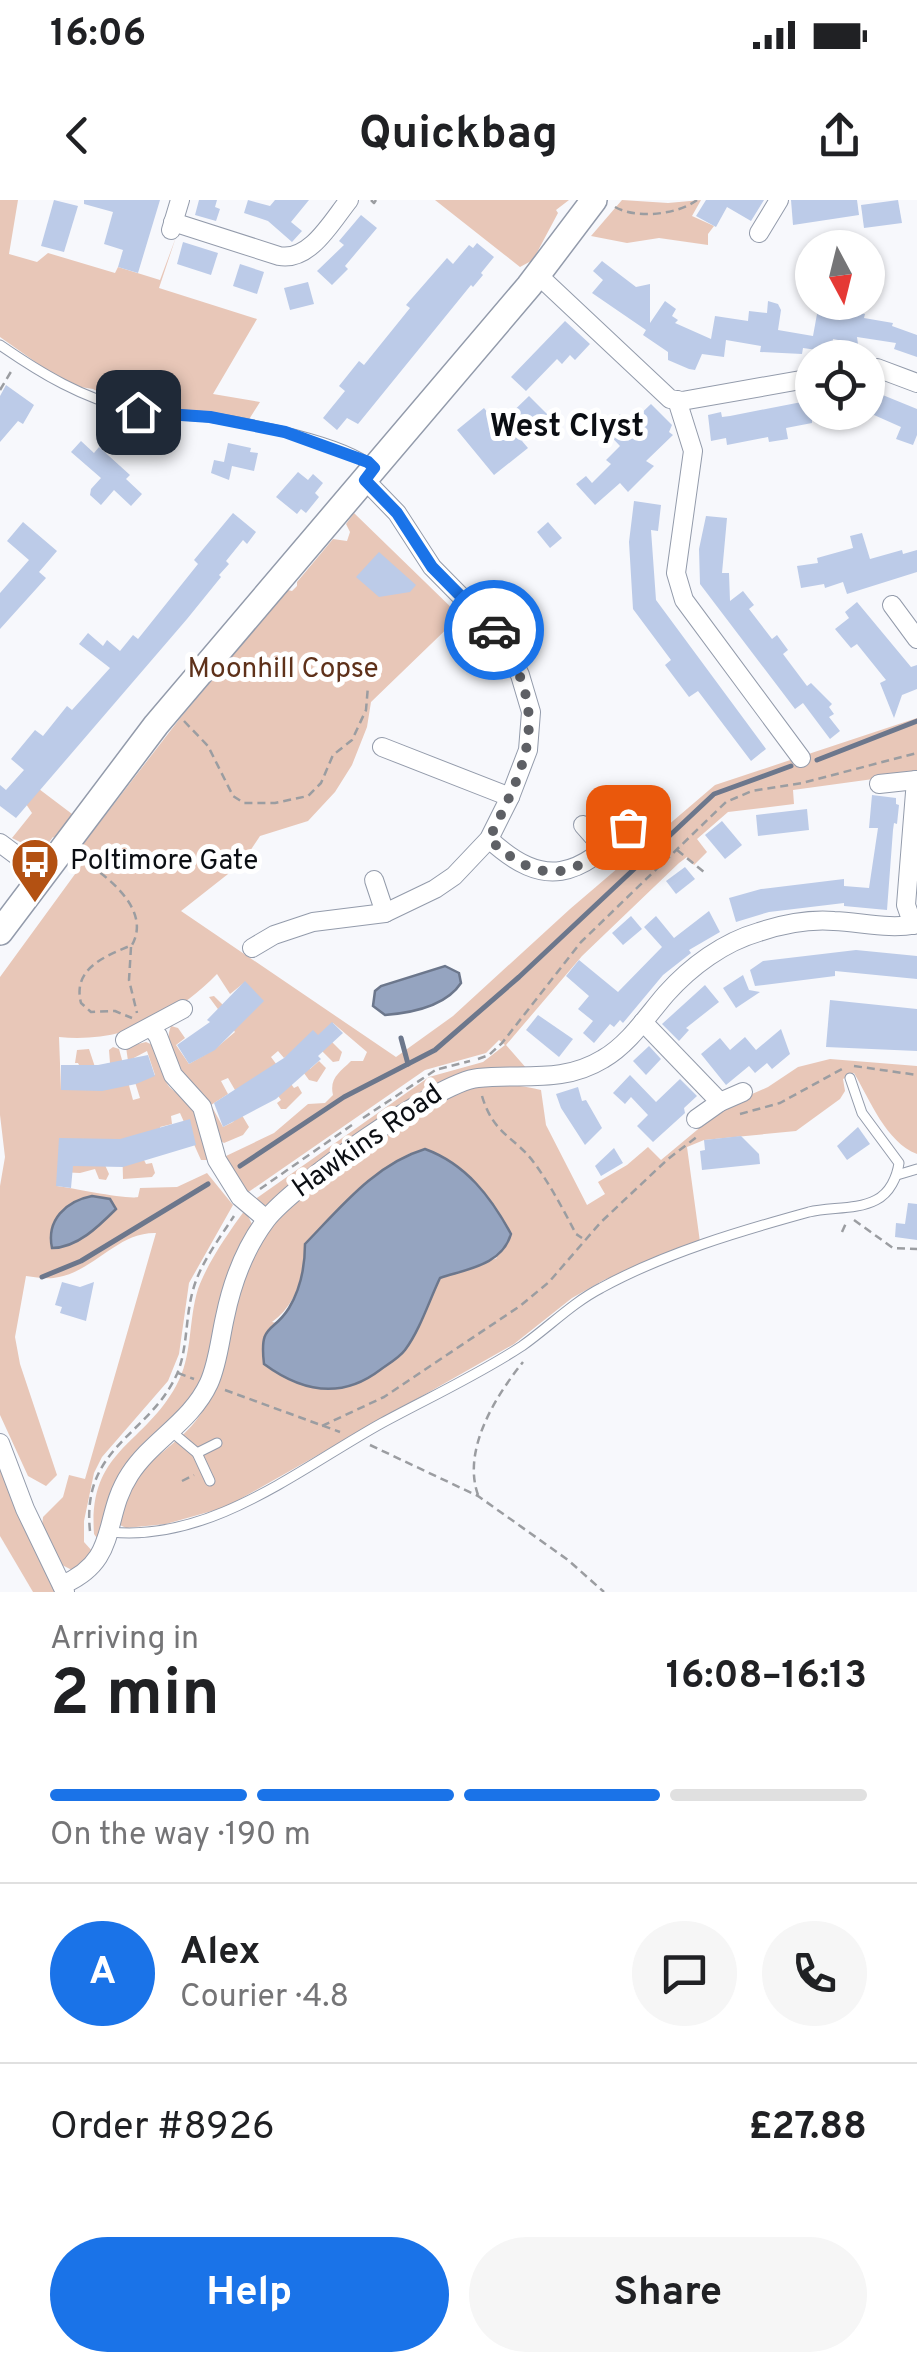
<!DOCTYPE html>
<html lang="en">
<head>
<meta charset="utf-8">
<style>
	:root { --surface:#fff; --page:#f6f6f6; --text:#202124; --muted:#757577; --line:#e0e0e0; --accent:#1a73e8 }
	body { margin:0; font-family:Overpass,sans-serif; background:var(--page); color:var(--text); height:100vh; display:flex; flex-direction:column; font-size:38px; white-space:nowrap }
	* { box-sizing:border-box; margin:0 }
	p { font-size:32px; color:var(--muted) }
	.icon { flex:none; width:55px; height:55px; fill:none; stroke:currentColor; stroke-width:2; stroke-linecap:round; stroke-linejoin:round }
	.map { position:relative; height:1392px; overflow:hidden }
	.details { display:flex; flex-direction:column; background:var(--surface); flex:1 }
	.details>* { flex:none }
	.needle { width:65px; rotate:173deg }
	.controls { position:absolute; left:795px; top:30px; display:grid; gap:20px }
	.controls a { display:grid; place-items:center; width:90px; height:90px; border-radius:50%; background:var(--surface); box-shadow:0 2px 8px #0004; font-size:50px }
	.pin { position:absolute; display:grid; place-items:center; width:85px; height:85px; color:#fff; margin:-42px; border-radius:20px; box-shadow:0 5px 15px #0006 }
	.courier { position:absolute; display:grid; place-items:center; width:100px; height:100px; margin:-50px; border:8px solid #1a73e8; border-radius:50%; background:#fff; color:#222; box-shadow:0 2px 12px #0007 }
	.head em { font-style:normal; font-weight:700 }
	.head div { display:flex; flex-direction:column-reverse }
	.head { display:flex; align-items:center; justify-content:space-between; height:170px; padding:0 50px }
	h1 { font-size:65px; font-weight:700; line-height:75px }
	.bar { display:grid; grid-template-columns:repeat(4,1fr); gap:15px 10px; align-content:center; height:120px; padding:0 50px }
	.bar i { height:12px; border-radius:8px; background:var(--line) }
	.bar .active { background:var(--accent) }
	.bar p { grid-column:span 4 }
	.line { display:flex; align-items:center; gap:25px; padding:0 50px; border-top:2px solid var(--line) }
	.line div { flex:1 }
	.round { display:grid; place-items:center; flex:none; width:105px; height:105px; border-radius:52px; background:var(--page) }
	.action { display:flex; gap:20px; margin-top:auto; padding:20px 50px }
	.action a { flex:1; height:115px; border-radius:60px; background:var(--accent); color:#fff; font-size:40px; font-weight:700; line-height:115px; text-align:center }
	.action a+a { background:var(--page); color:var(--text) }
	.status { display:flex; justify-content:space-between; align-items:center; height:70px; padding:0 50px; background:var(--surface); direction:ltr }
	.status svg { height:28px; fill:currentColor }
	header { display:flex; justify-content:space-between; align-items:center; height:130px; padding:0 50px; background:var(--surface); font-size:45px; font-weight:700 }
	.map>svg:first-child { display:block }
	.green { fill:#e8c7b8; fill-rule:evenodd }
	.water { fill:#95a4c0; stroke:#6c778c; stroke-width:2.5 }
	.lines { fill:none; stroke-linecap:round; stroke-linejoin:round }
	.stream { stroke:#6c778c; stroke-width:5 }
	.building { fill:#bccbe8 }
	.lane-casing { stroke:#939bab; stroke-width:11 }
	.street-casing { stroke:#939bab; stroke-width:20 }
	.secondary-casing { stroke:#939bab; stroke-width:28 }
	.path { stroke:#9b9da1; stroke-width:2.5; stroke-dasharray:8 5; stroke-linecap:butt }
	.lane { stroke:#fff; stroke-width:9 }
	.street { stroke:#fff; stroke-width:18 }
	.secondary { stroke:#fff; stroke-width:25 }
	.done { stroke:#5e6065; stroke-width:10; stroke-dasharray:0 18 }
	.route { stroke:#1a73e8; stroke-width:12 }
	.labels { text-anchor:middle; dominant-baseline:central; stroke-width:10; stroke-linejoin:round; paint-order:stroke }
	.park-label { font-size:28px; fill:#5e311a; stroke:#fff }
	.poi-label { font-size:28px; fill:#0b0e13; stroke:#fff; text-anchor:start }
	.street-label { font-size:28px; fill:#0b0e13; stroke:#fff }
	.quarter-label { font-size:32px; font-weight:bold; fill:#0b0e13; stroke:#fff }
</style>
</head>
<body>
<div class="status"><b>16:06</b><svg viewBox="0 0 49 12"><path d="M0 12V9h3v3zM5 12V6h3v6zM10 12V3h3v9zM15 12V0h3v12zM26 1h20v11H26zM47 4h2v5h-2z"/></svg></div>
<header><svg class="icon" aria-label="back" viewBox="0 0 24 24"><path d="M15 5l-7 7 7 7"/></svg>Quickbag<svg class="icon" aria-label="share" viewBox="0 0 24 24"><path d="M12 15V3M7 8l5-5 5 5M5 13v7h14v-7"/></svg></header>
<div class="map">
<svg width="917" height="1392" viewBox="0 0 917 1392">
	<rect width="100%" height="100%" fill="#f7f8fc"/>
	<g class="green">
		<path d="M0 0H18L9 54 37 62 48 53 115 73 118 67 160 80 176 37 159 88 257 119 213 194 260 202 248 221 122 204 93 189 68 185 0 137Z"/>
		<path d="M435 0H569L556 10 558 13 533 60 520 67Z"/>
		<path d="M622 0 668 3 701 0 692 16 714 26 708 34V45L659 38 627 43 591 36Z"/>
		<path d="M354 313 460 416 371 502 367 527 352 565 335 592 308 621 260 636 242 663 181 711 396 857 453 816 570 709 715 585 917 518V573L793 590 794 604 728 612 697 639 707 652 694 665 687 657 679 663 582 756 506 845 527 869 465 872 431 886 270 1005H259L254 1000 429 877 483 862 505 845 499 840 486 853 425 870 247 993 225 960 226 956 274 933 308 904 325 903 333 895C329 878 340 872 351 861H363L367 852 333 823 322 832 342 852 339 861 333 862 322 851 292 850 310 869 319 861 326 868 317 882 309 880 290 854 284 858 278 851 271 857 294 888 298 886 302 893 286 909H281L277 903 281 900 276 893 235 890 228 878 221 881 228 894 211 905 223 927 233 922 240 912 249 927 243 935 224 943 221 941C217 926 212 909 202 896 188 876 160 853 171 826L178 828 185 838 176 845 189 864 215 849 235 832 209 797 214 796 229 811 245 782 230 794 217 774C174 818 122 843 59 837L61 890H92L78 863H75L77 850 89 849 95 867 110 863 109 850 113 847 119 849 133 900 140 898 135 882 155 875 147 851 128 861 126 847 146 842 155 846C161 859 160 874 168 885 177 897 193 898 197 912 203 929 201 944 210 960H201L180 913 171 916 172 924 160 927 164 946 144 960 146 964 152 963 155 973 152 977 123 979 122 940 105 965 109 974 106 980 99 979 95 969 80 973 58 972 57 986C73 988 128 1000 138 997L140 988 177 987 207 973 233 1005 189 1083 179 1154 168 1181 102 1257 94 1273 84 1321V1342L93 1352 88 1360 72 1370 62 1365 42 1326 43 1317 63 1297 69 1275 85 1279 156 1033C118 1032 95 1070 59 1077 47 1080 37 1077 26 1076L15 1137 20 1164 57 1275 46 1286 28 1276 0 1215V986L5 957 0 915V777L86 659 80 652 83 644 181 517 288 390 292 391 297 386V382L333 339 347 341 350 332 346 324Z"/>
		<path d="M39 589 76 617 58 640 53 637 47 645 36 650 12 638 32 613 26 604Z"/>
		<path d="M830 859 917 866V954C886 942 870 900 854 873L843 879 845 891 840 899 796 931 704 940 687 947 700 1042 604 1080 572 1098 514 1144 226 1307 166 1324 126 1328 120 1325C120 1265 176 1254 202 1212 231 1165 227 1097 257 1046 266 1031 280 1010 294 998 315 980 340 966 362 950 392 929 423 900 458 889 484 881 516 884 541 890L546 925 587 1005 605 994 598 982 627 965 648 947 661 960 727 905 768 887 798 867ZM410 953 497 1058 440 1078 404 1151 272 1122C297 1104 305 1074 305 1044 338 1009 370 978 410 953Z"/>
		<path d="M245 1010 253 1026 204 1184 154 1240 99 1341 94 1334C88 1250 143 1246 176 1186 193 1156 188 1121 198 1089 208 1062 228 1033 245 1010Z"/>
		<path d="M0 1269 57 1392H33L0 1336Z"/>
	</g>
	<g class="water">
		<path d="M445 766 459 773 461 783C446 806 410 813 385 815L373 806 375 791 381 786Z"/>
		<path d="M425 949C466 964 491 997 511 1034 502 1065 467 1069 440 1078 429 1101 420 1130 405 1150 399 1158 388 1164 380 1170 342 1199 302 1192 264 1164 259 1122 273 1134 289 1108 301 1088 305 1066 305 1044 340 1008 375 964 425 949Z"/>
		<path d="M92 996 110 999 116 1009C99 1026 77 1048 52 1048 46 1020 66 1001 92 996Z"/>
	</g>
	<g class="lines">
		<g class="stream">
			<path d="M817 560 917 521"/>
			<path d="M401 838 408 864"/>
			<path d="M240 966 344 897 435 850 519 777 714 594 791 566"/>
			<path d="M42 1077 81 1061 208 984"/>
		</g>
	</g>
	<g class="building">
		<path d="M54 0 78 6 64 52 41 46Z"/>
		<path d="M84 0H160L138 73 118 67 123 50 104 44 113 12 84 4Z"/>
		<path d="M199 0H217L215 7 220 9 216 21 195 15Z"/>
		<path d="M248 0 270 6 275 0H309L291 22 302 31 292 42 268 21 244 13Z"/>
		<path d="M706 0H764L751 21 727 7 716 27 696 16Z"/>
		<path d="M791 0H857L859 15 793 25Z"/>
		<path d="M898 0 902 23 864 28 861 5Z"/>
		<path d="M361 15 377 28 345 66 348 69 332 85 317 71 344 45 339 41Z"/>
		<path d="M183 42 218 53 211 75 177 64Z"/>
		<path d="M477 43 494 57 481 73 483 75 473 87 471 85 358 224 347 218 337 230 323 218 345 191 339 186 359 161 364 165 410 108 406 105 447 58 453 64 469 45 473 48Z"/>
		<path d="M602 61 636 87 650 84V123L665 101 676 109 672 116 678 120 675 123 711 139 715 116 748 121 749 111 767 113 768 101 778 104 781 110 778 130 813 136 817 114 841 118V112L850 105 854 112 865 114 864 118 893 123 892 126 917 135V157L894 149 896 143 857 137 858 144 833 139 831 152 803 148 802 154 760 152 761 146 726 140 724 157 702 154 695 170 689 169 668 160V152L643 135 646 130 592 93 603 80 593 71Z"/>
		<path d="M240 64 264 72 257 94 233 86Z"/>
		<path d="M308 82 314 104 290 110 284 88Z"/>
		<path d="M565 121 590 144 575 160 570 155 562 164 557 159 526 191 511 177Z"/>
		<path d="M6 185 34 205 23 224 18 221 0 242V196Z"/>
		<path d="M868 189 917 209V235L913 245 896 239 901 227 874 215 868 216Z"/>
		<path d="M529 196 549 216 522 241 528 248 494 275 457 230 484 208 498 226Z"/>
		<path d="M812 200V223L786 228 788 239 769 242 768 237 727 245 726 238 711 241 708 215 721 212 722 217 730 216Z"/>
		<path d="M651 204 672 225 669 232 673 235 646 261 654 266 628 292 620 283 595 305 576 284 586 276 592 283 611 264 606 260 620 246 604 229 620 214 630 224Z"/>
		<path d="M81 241 94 253 99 247 130 275 126 279 142 294 131 306 114 290 101 305 90 295 91 289 101 278 71 252Z"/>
		<path d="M228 243 251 248 250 252 258 253 254 271 232 266 229 280 211 273 214 260 224 262Z"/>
		<path d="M298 272 308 280 313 274 323 283 315 293 319 297 306 313 301 309 297 314 276 297Z"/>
		<path d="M634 301 661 305 658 331 651 330 656 400 766 549 751 561 698 491 689 497 665 465 671 460 633 409 629 342Z"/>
		<path d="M233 313 256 332 247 344 243 340 226 361 229 364 219 375 221 377 187 419 16 618 0 606V585L6 590 24 570 11 559 35 530 43 536 67 506 72 510 110 468 79 444 88 433 103 446 107 440 120 451 133 435 138 439 198 364 194 360Z"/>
		<path d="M706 316 727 318 722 373H729L730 401 743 391 754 405 749 409 772 439 777 435 788 450 783 454 807 486 811 483 832 504 829 507 834 514 829 517 840 531 830 539 803 503 795 509 700 384 699 349Z"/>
		<path d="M23 322 57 351 39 372 46 378 0 429V393L29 360 7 341Z"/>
		<path d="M548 322 562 338 550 348 537 332Z"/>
		<path d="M862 333 870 359 902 350 903 354 917 350V372L847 394 843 382 825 388 824 384 801 388 797 366 818 363 817 358 853 348 850 336Z"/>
		<path d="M379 352 416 385 410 392 379 397 356 377Z"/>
		<path d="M857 402 911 467 917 465V489L902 495 894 518 880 483 886 480 857 444 851 448 835 429 849 418 845 412Z"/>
		<path d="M872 595 896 598V604L899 605 897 624 894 623 893 630 887 710 844 706V703L769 712 736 722 729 698 761 689 844 679V686L869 688 878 628H869Z"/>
		<path d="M807 609 809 630 758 636 756 615Z"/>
		<path d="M722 621 742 645 725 659 705 635Z"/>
		<path d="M685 667 695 679 676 694 666 681Z"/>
		<path d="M709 711 720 732 689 750 691 753 663 775 623 823 620 820 614 827 610 824 594 843 583 833 593 821 578 809 589 796 566 776 579 760 618 792 662 747 644 727 656 716 674 738Z"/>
		<path d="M631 716 642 729 623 745 612 733Z"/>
		<path d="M856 750 917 756V779L835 771V776L755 786 750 770 763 761Z"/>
		<path d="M743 775 749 790 760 792 736 808 723 788Z"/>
		<path d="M245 781 264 801 215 850 189 864 177 845 210 822 207 820Z"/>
		<path d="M705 785 719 802 686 828 689 830 679 841 662 824Z"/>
		<path d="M830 800 917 809V851L826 847Z"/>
		<path d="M538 815 573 839 559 857 526 830Z"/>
		<path d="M332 822 343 833 318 856 321 859 276 899 223 927 214 903 284 858 313 830 318 835Z"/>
		<path d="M781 829 790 854 772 869 767 863 755 873 749 866 726 885 701 854 720 838 730 850 745 837 756 850Z"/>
		<path d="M649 846 661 859 646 875 633 861Z"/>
		<path d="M148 855 155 876 136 884 102 891 61 890V865H98Z"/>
		<path d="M630 875 656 902 680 879 697 896 684 908 685 913 653 942 637 926 648 915 631 897 625 904 613 893Z"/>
		<path d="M578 887 582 901 586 900 602 928 585 945 561 908 556 894Z"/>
		<path d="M190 919 196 945 123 967 73 966 71 988 56 986 59 938 120 939Z"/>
		<path d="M858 927 870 944 847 960 837 946Z"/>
		<path d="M741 936 759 954 760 964 702 970 700 951 705 950 704 940Z"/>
		<path d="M614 948 623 963 601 976 595 966Z"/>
		<path d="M908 1003 917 1004V1040L895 1037 896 1023 905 1024Z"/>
		<path d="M62 1082 80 1087 94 1082 86 1121 60 1113 62 1107 55 1105Z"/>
	</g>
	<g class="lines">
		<g class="lane-casing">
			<g id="lane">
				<path d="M0 145C42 174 82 198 132 210 157 216 183 214 209 217 248 223 344 241 372 266"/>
				<path d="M897 975 917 969"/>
				<path d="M172 1232 197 1253 210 1281"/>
				<path d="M197 1253 217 1243"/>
				<path d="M111 1332C211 1342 299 1269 382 1223 428 1198 478 1175 522 1146 549 1127 572 1103 601 1088 665 1053 740 1031 809 1012 830 1007 857 1010 876 1000 890 993 897 977 899 963L862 913 850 878"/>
			</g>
		</g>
		<g class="street-casing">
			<g id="street">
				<path d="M173 22 279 56C310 62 332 21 349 0"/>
				<path d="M171 30 180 0"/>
				<path d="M759 33 779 0"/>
				<path d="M538 75 670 199 682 201 812 178"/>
				<path d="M868 168H877L917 183"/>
				<path d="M677 200 693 251 676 373 684 400 801 558"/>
				<path d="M892 405 917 439"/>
				<path d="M382 547 510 597"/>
				<path d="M879 584 917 580"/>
				<path d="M583 625 605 650"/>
				<path d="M489 639C545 691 579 676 628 627"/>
				<path d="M0 643 43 675"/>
				<path d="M374 680 385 713"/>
				<path d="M913 725 906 705 916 580"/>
				<path d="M252 748 274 735 313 722 385 713 435 689 454 676 489 639 510 597 528 550 531 512 520 475 501 437 432 367 397 313 365 280"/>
				<path d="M643 822 720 902"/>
				<path d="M151 827 158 836 173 875 202 907 217 960 240 997 266 1019"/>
				<path d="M125 840 183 809"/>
				<path d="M696 919 720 902 743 892"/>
				<path d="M0 1243 25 1309 65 1392"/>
				<path d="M62 1385C121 1360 101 1318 130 1274 152 1240 191 1222 209 1183 218 1163 220 1139 225 1117 232 1083 245 1048 266 1020 292 986 437 882 478 878 522 873 562 884 603 859 629 844 647 816 666 794 691 766 724 742 759 732 783 724 809 719 834 721 861 722 890 730 917 724"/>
			</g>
		</g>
		<g class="secondary-casing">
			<path id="secondary" d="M0 732 156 525 529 86 594 0"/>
		</g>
		<g class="path">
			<path d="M371 0 374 3 376 0"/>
			<path d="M615 7C636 19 677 15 697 0"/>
			<path d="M0 190 12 170"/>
			<path d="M184 521 208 546 233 596 244 603H275L308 596 321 583 333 555 352 540 366 510 368 486"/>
			<path d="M677 650 704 672"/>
			<path d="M79 658C106 675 152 709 132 745 106 756 72 768 81 803L91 812 115 811 132 818"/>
			<path d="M131 747 129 780 137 813"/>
			<path d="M478 859 489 855 502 843 581 742 726 602 752 591 802 583 917 553"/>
			<path d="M854 866 917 875"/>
			<path d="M439 869 470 861"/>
			<path d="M482 896C494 936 515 936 535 964 551 986 564 1011 576 1034L582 1038"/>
			<path d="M740 914 780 903 842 869"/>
			<path d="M363 918 437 869"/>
			<path d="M260 989 352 925"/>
			<path d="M854 1020 893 1048 917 1049"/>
			<path d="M842 1032 846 1023"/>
			<path d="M178 1173 194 1179"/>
			<path d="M225 1190 340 1232"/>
			<path d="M322 1226 384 1197 520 1106 549 1082 601 1022 668 959 698 936"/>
			<path d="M370 1245 478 1296 568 1360 604 1392"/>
			<path d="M182 1281 194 1275"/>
			<path d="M478 1295C462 1250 495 1197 523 1162"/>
			<path d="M90 1331C81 1246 149 1236 177 1174 188 1148 185 1118 193 1090 200 1064 219 1039 234 1016"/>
		</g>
		<use href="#lane" class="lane"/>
		<use href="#street" class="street"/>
		<use href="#secondary" class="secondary"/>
	</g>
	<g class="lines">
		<path class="done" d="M494 430C504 440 508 452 514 463 547 530 519 578 489 639 545 691 579 676 628 627"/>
		<path class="route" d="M138 212 210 217 285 232 368 262 374 268 365 280 397 313 432 367 494 430"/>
	</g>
	<defs>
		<g id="bus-pin" transform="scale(2.5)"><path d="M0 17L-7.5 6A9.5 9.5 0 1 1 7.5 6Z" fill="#b35112" stroke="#fff"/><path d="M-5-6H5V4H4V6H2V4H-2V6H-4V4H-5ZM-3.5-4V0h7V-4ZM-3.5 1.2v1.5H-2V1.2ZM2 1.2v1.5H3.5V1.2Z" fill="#fff"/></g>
	</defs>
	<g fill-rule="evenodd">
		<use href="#bus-pin" x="35" y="662"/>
	</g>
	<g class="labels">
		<g class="park-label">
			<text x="283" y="470">Moonhill Copse</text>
		</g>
		<g class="poi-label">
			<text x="70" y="662">Poltimore Gate</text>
		</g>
		<g class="street-label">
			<text transform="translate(368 942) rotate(-35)">Hawkins Road</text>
		</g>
		<g class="quarter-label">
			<text x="567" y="228">West Clyst</text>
		</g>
	</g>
</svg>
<div class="controls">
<a><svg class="needle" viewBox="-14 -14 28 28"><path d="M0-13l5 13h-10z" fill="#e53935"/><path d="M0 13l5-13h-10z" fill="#757577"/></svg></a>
<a><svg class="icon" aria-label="locate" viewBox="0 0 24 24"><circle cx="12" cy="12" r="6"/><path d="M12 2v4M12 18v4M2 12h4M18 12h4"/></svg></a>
</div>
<div class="pin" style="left:628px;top:627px;background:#ea580c"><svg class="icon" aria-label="bag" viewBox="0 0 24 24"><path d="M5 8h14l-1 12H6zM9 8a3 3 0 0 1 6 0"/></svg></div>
<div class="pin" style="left:138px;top:212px;background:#1f2937"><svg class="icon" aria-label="home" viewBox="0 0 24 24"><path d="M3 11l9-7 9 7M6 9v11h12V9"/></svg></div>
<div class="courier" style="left:494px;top:430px"><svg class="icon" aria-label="car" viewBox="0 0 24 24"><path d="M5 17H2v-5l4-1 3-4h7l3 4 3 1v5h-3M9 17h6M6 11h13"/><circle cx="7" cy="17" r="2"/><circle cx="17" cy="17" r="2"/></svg></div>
</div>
<section class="details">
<div class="head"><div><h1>2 min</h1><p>Arriving in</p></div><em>16:08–16:13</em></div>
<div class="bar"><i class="active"></i><i class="active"></i><i class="active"></i><i></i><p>On the way · 190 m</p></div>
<div class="line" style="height:180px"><b class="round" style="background:var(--accent);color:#fff">A</b><div><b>Alex</b><p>Courier · 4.8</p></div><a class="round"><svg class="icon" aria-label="chat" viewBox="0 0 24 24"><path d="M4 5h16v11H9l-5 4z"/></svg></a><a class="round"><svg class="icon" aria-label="phone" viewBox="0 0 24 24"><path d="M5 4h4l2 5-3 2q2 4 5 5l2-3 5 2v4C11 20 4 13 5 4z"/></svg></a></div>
<div class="line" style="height:130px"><div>Order #8926</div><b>£27.88</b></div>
<div class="action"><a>Help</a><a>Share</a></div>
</section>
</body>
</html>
